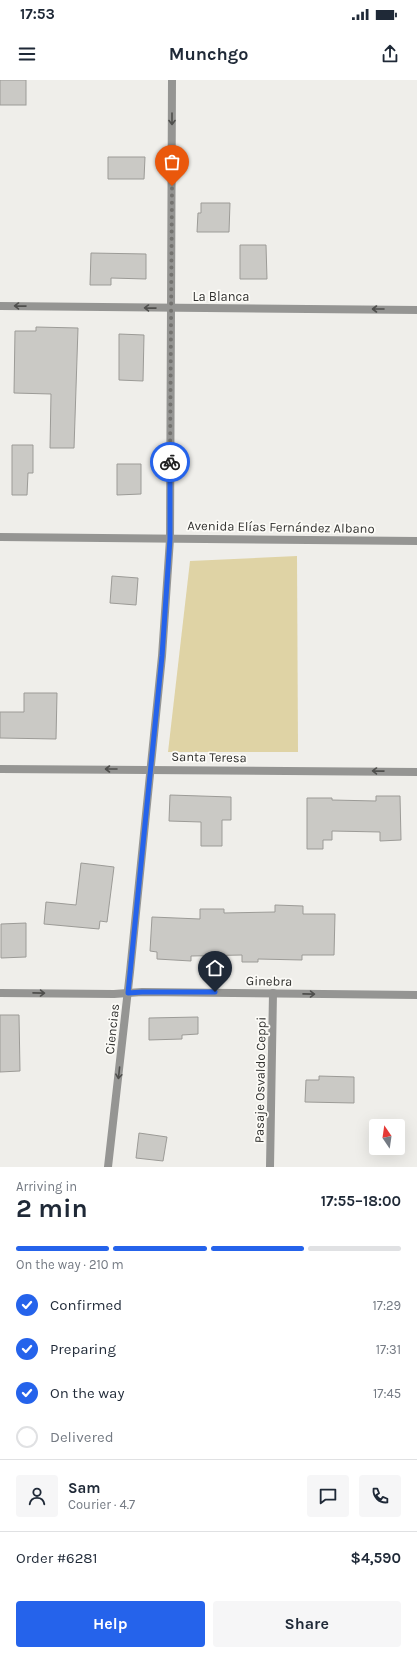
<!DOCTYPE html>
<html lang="en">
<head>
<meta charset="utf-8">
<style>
	:root { --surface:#fff; --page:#f6f6f7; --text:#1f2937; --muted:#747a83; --line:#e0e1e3; --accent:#2563eb }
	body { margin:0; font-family:Karla,sans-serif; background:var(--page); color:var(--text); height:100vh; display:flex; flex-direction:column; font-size:15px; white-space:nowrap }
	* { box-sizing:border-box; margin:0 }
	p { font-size:13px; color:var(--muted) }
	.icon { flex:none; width:22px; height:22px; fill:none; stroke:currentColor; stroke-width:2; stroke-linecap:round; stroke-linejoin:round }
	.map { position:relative; height:1087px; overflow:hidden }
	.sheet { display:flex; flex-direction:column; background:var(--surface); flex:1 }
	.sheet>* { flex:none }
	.needle { width:26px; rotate:347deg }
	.controls { position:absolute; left:369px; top:1039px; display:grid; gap:8px }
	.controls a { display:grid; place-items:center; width:36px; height:36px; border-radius:4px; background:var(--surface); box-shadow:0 4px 16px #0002; font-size:20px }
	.pin { position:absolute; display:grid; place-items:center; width:34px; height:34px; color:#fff; margin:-41px -17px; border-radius:50% 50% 50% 0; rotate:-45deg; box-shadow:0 0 4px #0007 }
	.pin .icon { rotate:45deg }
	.courier { position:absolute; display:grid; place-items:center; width:40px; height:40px; margin:-20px; border:3px solid #2563eb; border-radius:50%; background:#fff; color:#222; box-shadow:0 1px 5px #0007 }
	.headline em { font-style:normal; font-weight:700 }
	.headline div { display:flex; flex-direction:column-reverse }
	.headline { display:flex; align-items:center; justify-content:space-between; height:68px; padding:0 16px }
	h1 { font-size:26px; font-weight:700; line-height:30px }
	.bar { display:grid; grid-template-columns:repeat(4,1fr); gap:6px 4px; align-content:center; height:48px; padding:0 16px }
	.bar i { height:5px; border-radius:3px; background:var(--line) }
	.bar .active { background:var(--accent) }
	.bar p { grid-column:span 4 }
	.line { display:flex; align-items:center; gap:10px; padding:0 16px; border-top:1px solid var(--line) }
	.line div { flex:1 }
	.round { display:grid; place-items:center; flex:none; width:42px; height:42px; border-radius:4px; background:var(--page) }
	ol { padding:0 16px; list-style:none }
	li { display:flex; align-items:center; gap:12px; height:44px }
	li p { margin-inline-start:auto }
	li .icon { padding:4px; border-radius:50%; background:var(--accent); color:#fff; stroke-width:4 }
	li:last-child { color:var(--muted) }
	li i { width:22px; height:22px; border:2px solid var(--line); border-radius:50% }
	.primary-button { display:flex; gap:8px; margin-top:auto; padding:8px 16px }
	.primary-button a { flex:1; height:46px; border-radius:4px; background:var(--accent); color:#fff; font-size:16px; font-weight:700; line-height:46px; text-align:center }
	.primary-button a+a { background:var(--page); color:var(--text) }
	.status { display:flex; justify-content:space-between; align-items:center; height:28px; padding:0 20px; background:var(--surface); direction:ltr }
	.status svg { height:11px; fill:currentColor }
	header { display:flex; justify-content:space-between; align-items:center; height:52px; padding:0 16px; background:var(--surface); font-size:18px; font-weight:700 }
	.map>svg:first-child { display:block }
	.green { fill:#dfd3a5 }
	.building { fill:#cac9c5; stroke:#9c9b97 }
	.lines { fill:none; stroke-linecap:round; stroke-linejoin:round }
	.minor { stroke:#959593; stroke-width:8 }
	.tertiary { stroke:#959593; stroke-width:8 }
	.oneway { stroke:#4f4f4d }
	.done { stroke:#747370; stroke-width:4; stroke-dasharray:0 7.2 }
	.route { stroke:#2563eb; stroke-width:5 }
	.labels { text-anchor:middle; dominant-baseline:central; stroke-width:3.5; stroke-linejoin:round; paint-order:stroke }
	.street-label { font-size:13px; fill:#31312f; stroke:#fcfbf7 }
</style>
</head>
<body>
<div class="status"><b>17:53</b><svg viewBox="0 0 49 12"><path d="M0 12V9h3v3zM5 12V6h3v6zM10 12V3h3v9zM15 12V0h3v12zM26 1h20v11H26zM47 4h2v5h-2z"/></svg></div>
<header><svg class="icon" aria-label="menu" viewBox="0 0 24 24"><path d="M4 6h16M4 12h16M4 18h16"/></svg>Munchgo<svg class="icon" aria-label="share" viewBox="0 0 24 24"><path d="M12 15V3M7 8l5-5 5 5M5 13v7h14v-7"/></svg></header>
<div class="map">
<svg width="417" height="1087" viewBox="0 0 417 1087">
	<rect width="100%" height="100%" fill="#efeeea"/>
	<path class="green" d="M297 476 298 672H168L190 481Z"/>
	<g class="building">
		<rect x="0" y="0" width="26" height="25"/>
		<path d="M108 77H145L144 99H108Z"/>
		<path d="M201 123H230L229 152H197L198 133H201Z"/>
		<path d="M240 165H266L267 199H240Z"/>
		<path d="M91 173 146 174V199L111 198V205H90Z"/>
		<path d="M36 247 78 248 74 368H50L51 314 14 313 15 251H36Z"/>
		<path d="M119 254 144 255 143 301 119 300Z"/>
		<path d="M12 365H33V393H28L27 415H12Z"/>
		<path d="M117 384H141V414L117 415Z"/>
		<path d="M112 496 138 498 136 525 110 523Z"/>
		<path d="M24 613H57L56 659 0 658V632H24Z"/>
		<path d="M170 715 231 717V740H222V766H201V742L169 741Z"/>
		<path d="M376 716H400L401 760 380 761V752L332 751V760H323V769H307V718H332V720L376 721Z"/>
		<path d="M81 783 114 787 107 842 100 841 99 849 44 844 46 822 76 825Z"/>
		<path d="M275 825 303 826V834H335L334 875H302V880L258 879V882H242V875L191 876V881L157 879V872L150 871 152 837 200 839V829H224V833L275 832Z"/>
		<path d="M26 843V877L1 878V844Z"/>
		<path d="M0 935H19L20 991 0 992Z"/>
		<path d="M198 937V954L182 955V959L149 960V938Z"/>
		<path d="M319 996 354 997V1023L305 1022 306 1000H319Z"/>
		<path d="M139 1053 167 1057 163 1081 136 1078Z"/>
	</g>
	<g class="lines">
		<g class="minor">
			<path d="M0 226 417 230"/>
			<path d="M0 689 417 692"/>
			<path d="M0 913 114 914 142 912 417 915"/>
			<path d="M270 1087 273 913"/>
		</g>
		<g class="tertiary">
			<path d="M0 457 417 461"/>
			<path d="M108 1087 130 892 162 576 170 459 172 0"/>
		</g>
	</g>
	<defs><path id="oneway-shaft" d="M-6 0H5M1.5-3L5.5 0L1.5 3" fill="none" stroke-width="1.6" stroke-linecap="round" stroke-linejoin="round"/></defs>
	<g class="oneway">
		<use href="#oneway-shaft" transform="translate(172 39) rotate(90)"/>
		<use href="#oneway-shaft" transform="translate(20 226) rotate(-179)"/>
		<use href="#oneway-shaft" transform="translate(150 228) rotate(-179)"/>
		<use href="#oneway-shaft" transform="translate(378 229) rotate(-180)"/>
		<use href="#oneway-shaft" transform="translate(111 689) rotate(-180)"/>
		<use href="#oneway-shaft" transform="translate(378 691) rotate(-179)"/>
		<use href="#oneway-shaft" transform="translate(39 913) rotate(1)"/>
		<use href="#oneway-shaft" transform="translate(309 914) rotate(1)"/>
		<use href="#oneway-shaft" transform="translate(119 993) rotate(96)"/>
	</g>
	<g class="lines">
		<path class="done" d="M170 382 172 106"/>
		<path class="route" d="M170 382V459L162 576 128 913 142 912H215"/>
	</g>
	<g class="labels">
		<g class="street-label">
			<text x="221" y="216">La Blanca</text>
			<text transform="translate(281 447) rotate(1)">Avenida Elías Fernández Albano</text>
			<text transform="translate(209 677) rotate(1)">Santa Teresa</text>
			<text transform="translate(269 901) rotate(1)">Ginebra</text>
			<text transform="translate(112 949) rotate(-84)">Ciencias</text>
			<text transform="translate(260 1000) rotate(-89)">Pasaje Osvaldo Ceppi</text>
		</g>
	</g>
</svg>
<div class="controls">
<a><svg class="needle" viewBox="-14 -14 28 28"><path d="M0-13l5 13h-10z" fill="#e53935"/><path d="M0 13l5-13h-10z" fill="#747a83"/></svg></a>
</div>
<div class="pin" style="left:172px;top:106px;background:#ea580c"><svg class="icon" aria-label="bag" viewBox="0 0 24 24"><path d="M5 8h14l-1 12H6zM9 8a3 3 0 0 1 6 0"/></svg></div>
<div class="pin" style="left:215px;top:912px;background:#1f2937"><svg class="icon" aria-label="home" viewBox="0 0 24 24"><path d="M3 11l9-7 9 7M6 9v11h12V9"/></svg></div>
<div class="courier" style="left:170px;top:382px"><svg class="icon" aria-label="bike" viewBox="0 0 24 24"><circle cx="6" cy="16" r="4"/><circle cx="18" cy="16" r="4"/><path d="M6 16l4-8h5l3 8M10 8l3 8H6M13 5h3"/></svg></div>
</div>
<section class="sheet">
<div class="headline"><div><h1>2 min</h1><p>Arriving in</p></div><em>17:55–18:00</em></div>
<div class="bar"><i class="active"></i><i class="active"></i><i class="active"></i><i></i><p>On the way · 210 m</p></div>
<ol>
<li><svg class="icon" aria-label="check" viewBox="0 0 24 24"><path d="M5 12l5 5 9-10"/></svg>Confirmed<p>17:29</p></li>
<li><svg class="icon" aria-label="check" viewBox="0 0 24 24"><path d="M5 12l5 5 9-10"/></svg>Preparing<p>17:31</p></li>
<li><svg class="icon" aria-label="check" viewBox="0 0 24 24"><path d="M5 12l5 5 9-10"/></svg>On the way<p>17:45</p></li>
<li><i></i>Delivered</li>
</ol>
<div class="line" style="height:72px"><a class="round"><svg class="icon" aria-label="person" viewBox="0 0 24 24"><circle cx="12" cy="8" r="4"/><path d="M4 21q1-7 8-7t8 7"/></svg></a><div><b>Sam</b><p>Courier · 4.7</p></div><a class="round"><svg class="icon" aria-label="chat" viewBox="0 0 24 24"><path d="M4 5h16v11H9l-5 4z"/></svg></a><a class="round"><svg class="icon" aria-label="phone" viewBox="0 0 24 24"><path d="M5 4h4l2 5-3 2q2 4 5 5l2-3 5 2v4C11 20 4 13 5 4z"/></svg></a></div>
<div class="line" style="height:52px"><div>Order #6281</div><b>$4,590</b></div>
<div class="primary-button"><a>Help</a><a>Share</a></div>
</section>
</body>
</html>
